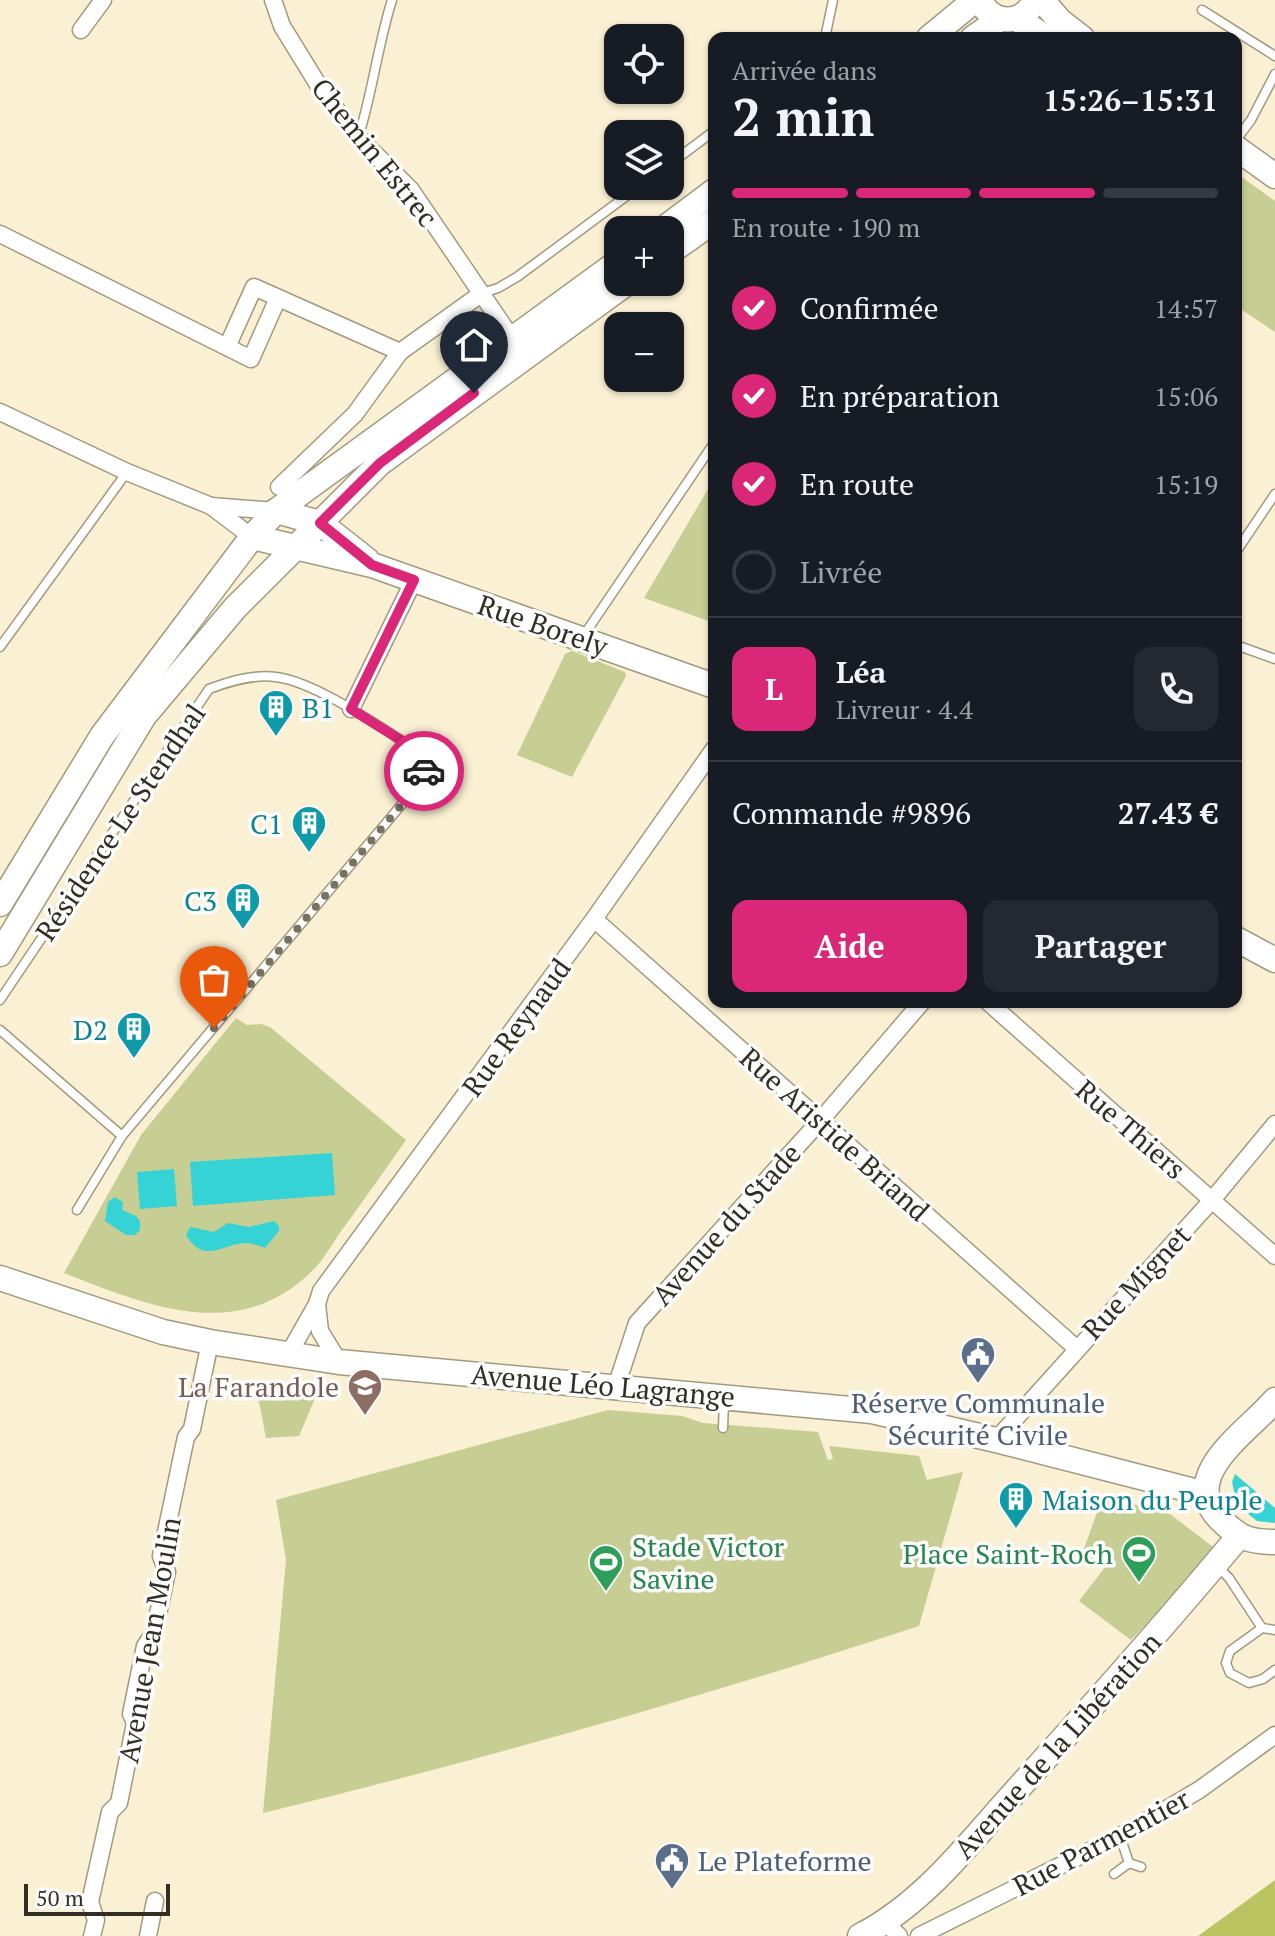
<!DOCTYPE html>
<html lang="fr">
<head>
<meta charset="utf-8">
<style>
	:root { --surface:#171b24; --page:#242831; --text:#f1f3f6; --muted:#9ea1a6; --line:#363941; --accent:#db2777 }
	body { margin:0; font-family:"PT Serif",serif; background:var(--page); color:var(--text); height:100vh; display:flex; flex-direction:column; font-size:30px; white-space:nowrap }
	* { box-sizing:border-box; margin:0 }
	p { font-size:26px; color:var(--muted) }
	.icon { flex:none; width:44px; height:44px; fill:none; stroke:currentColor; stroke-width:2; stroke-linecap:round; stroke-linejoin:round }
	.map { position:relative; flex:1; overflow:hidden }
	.panel { position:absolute; left:708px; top:32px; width:534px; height:976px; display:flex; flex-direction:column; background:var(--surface); border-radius:16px; box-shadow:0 2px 6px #0004 }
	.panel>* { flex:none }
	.fabs { position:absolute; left:604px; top:24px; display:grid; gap:16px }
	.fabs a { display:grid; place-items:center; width:80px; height:80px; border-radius:16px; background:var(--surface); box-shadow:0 2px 6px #0004; font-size:40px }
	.scale { position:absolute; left:24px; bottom:20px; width:146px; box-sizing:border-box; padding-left:8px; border:4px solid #322e23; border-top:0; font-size:22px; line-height:28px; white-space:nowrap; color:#322e23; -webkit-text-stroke:6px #fdfdfd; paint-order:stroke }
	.pin { position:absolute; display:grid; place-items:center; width:68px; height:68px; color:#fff; margin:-82px -34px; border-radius:50% 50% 50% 0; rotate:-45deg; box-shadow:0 0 8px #0007 }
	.pin .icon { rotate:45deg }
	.courier { position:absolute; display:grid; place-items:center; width:80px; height:80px; margin:-40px; border:6px solid #db2777; border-radius:50%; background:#fff; color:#222; box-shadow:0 2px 10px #0007 }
	.headline em { font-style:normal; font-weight:700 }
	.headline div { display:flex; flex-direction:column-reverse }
	.headline { display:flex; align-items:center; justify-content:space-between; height:136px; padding:0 24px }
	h1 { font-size:52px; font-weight:700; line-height:60px }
	.bar { display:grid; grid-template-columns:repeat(4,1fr); gap:12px 8px; align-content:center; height:96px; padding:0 24px }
	.bar i { height:10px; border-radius:6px; background:var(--line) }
	.bar .selected { background:var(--accent) }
	.bar p { grid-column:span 4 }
	.line { display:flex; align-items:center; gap:20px; padding:0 24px; border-top:2px solid var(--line) }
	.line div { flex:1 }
	.round { display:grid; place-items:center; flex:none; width:84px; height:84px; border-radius:16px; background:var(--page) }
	ol { padding:0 24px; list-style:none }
	li { display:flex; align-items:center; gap:24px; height:88px }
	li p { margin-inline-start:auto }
	li .icon { padding:8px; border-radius:50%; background:var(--accent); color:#fff; stroke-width:4 }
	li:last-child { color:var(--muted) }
	li i { width:44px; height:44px; border:4px solid var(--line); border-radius:50% }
	.button { display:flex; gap:16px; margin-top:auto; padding:16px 24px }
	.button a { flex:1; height:92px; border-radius:16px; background:var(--accent); color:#fff; font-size:32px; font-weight:700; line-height:92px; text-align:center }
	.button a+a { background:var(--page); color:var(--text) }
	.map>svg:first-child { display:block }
	.green { fill:#c6ce93 }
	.forest { fill:#bac461 }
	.water { fill:#35d3d6 }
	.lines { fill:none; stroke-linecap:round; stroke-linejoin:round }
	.lane-casing { stroke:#a2997f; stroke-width:11 }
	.street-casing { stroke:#a2997f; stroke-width:19 }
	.secondary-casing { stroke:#a2997f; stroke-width:27 }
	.lane { stroke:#fff; stroke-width:8 }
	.street { stroke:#fff; stroke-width:16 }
	.secondary { stroke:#fff; stroke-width:24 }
	.done { stroke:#787261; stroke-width:8; stroke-dasharray:0 14.4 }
	.route { stroke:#db2777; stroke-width:10 }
	.labels { text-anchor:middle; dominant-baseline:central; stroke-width:7; stroke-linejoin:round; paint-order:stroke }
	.street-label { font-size:28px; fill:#322e23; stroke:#fdfdfd }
	.culture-label { font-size:28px; fill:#0d838f; stroke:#fdfdfd; text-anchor:end }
	.education-label { font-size:28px; fill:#785e54; stroke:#fdfdfd; text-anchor:end }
	.service-label { font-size:28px; fill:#4e5e75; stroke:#fdfdfd }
	.leisure-label { font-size:28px; fill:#27864d; stroke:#fdfdfd; text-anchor:start }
</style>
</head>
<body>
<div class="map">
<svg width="1275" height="1936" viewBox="0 0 1275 1936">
	<rect width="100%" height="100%" fill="#faf0d4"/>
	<g class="green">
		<path d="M1236 173 1275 201V332L1236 306Z"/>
		<path d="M714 479V623L644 598Z"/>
		<path d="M572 651 625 672 626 676 572 777 517 755 565 654Z"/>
		<path d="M236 1018 247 1025 261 1024 270 1027 406 1140C385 1170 364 1200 342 1230 333 1242 325 1258 314 1269 240 1345 148 1306 64 1273L141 1135Z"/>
		<path d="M256 1386 318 1391 299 1436 266 1438Z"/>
		<path d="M608 1410 682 1416 703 1423 818 1432 828 1460 833 1459 829 1446 919 1456 927 1480 963 1472 919 1626C703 1697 485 1759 263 1813L286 1560 276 1500Z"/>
		<path d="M1103 1496 1170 1514 1217 1550 1131 1640 1079 1601 1106 1566 1082 1554Z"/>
	</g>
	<path class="forest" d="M1275 1880V1936H1198Z"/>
	<g class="water">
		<path d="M332 1153 335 1195 193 1206 190 1162Z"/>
		<path d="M174 1169 177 1206 140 1209 137 1172Z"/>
		<path d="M115 1197 123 1202 122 1210 136 1216 140 1221V1230L135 1235H126L105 1221 108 1202Z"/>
		<path d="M274 1221 279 1226V1231L265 1248C259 1246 252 1243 246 1243 221 1244 204 1265 186 1235L190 1227 214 1232 228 1223 249 1227Z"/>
		<path d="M1235 1474 1275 1508V1523L1257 1521 1237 1505 1232 1482Z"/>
	</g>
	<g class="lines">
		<g class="lane-casing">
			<g id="lane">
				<path d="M1202 10 1275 56"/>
				<path d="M825 38 833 0"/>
				<path d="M359 135C373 90 378 44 392 0"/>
				<path d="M1236 140 1251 120 1275 74"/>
				<path d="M670 164 714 131"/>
				<path d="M482 293 498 288 517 277 640 186"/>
				<path d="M1236 552 1275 494"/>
				<path d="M582 638 714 443"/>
				<path d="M1236 645 1275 659"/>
				<path d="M0 647 127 472"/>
				<path d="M0 1000 209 689C230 681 253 674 276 677 317 682 384 730 420 752L425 768 419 784 122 1136 0 1030"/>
				<path d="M77 1210 122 1136"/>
				<path d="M723 1428 724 1401"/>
				<path d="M1216 1565 1229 1578 1262 1628"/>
				<path d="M1275 1630 1262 1628 1230 1651 1226 1663 1230 1673 1249 1683 1263 1679 1275 1670"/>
				<path d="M1129 1863 1141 1867"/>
				<path d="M1114 1874 1129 1863 1120 1836"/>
			</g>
		</g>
		<g class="street-casing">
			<g id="street">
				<path d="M273 0 282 26 322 91 358 137 411 190 513 340"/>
				<path d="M81 30 103 0"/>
				<path d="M0 234 251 359 278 298"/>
				<path d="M227 347 254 287 400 352 481 294"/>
				<path d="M0 412 127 472 211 506 252 537"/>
				<path d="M279 487 355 414 400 352"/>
				<path d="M211 506 276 511"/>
				<path d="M351 709 414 580"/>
				<path d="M594 919 1076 1348"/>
				<path d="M988 1002 1275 1256"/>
				<path d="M317 1304 320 1331 339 1362"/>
				<path d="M288 1355 317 1304 321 1291 594 919 714 749"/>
				<path d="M616 1387 637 1323 820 1121 922 1002"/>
				<path d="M996 1440 1212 1200 1275 1124"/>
				<path d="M886 1923 899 1936"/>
				<path d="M92 1936 96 1920 90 1902 110 1812 119 1803 135 1723 131 1714 145 1646 154 1633 167 1572 161 1556 186 1437 192 1429 210 1342"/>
				<path d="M148 1936 155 1901"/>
				<path d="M919 1936 1128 1832 1199 1790 1275 1735"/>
			</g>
		</g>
		<g class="secondary-casing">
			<g id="secondary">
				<path d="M980 0C992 26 1023 26 1035 0"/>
				<path d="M1042 0 1060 21 1082 38"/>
				<path d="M1017 19 1047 38"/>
				<path d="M929 38 975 0"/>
				<path d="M973 38 1000 19"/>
				<path d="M1236 148 1275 176"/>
				<path d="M662 230 714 191"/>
				<path d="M670 252 714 221"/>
				<path d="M276 511 320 523 367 560"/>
				<path d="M252 537 372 565 714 686"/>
				<path d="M0 904 102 736 252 537 276 511 618 262"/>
				<path d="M1236 939 1275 960"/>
				<path d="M0 954 144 716 235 608 380 463 628 282"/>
				<path d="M0 1278 163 1332 210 1342 339 1362 872 1411 996 1440 1206 1494"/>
				<path d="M1275 1400C1249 1431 1177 1475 1220 1519 1239 1538 1249 1542 1275 1542"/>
				<path d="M860 1936C923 1904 968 1844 1015 1792 1091 1708 1166 1624 1239 1536"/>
			</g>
		</g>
		<use href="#lane" class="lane"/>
		<use href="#street" class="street"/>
		<use href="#secondary" class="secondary"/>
	</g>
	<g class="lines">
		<path class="done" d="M214 1028 419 784 424 771"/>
		<path class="route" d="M424 771 420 752 351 709 414 580 372 565 320 523 380 463 474 393"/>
	</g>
	<defs>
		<g id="building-pin" transform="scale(1.8)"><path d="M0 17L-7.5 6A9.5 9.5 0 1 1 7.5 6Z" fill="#0f9aa8" stroke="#fdfdfd"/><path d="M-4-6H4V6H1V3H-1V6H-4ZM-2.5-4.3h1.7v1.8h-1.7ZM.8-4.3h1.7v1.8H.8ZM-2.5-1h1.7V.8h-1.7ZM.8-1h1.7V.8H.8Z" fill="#fff"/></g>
		<g id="civic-pin" transform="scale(1.8)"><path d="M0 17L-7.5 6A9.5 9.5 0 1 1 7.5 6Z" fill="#5c6f8a" stroke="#fdfdfd"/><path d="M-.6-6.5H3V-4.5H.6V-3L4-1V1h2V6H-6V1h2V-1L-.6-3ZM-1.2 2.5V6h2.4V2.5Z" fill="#fff"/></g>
		<g id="school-pin" transform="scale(1.8)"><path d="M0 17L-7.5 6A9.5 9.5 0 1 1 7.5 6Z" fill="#8d6e63" stroke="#fdfdfd"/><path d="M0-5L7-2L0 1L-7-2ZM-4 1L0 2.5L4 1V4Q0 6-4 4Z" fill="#fff"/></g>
		<g id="stadium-pin" transform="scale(1.8)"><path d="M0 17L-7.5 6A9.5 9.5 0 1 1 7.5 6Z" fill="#2e9e5b" stroke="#fdfdfd"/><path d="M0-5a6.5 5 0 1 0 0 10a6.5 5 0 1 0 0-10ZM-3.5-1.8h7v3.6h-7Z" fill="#fff"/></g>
	</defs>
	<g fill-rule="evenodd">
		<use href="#building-pin" x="276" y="707"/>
		<use href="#building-pin" x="309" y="823"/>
		<use href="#building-pin" x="243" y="900"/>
		<use href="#building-pin" x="134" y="1029"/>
		<use href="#civic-pin" x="978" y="1354"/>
		<use href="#school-pin" x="365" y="1386"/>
		<use href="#building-pin" x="1016" y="1499"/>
		<use href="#stadium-pin" x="1139" y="1553"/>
		<use href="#stadium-pin" x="606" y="1562"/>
		<use href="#civic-pin" x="672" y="1860"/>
	</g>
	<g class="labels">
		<g class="street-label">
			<text transform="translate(375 152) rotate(51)">Chemin Estrec</text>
			<text transform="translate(543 625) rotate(19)">Rue Borely</text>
			<text transform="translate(120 822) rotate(-56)">Résidence Le Stendhal</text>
			<text transform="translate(516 1027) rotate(-54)">Rue Reynaud</text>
			<text transform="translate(1131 1129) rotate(41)">Rue Thiers</text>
			<text transform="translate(835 1134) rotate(42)">Rue Aristide Briand</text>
			<text transform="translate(726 1224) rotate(-48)">Avenue du Stade</text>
			<text transform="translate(1136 1282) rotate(-47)">Rue Mignet</text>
			<text transform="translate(603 1385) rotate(5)">Avenue Léo Lagrange</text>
			<text transform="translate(149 1640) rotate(-80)">Avenue Jean Moulin</text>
			<text transform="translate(1057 1745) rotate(-48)">Avenue de la Libération</text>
			<text transform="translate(1101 1842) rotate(-28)">Rue Parmentier</text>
		</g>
		<g class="culture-label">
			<text x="302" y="707" text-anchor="start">B1</text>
			<text x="283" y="823">C1</text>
			<text x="217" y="900">C3</text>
			<text x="108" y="1029">D2</text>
			<text x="1042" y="1499" text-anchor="start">Maison du Peuple</text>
		</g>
		<g class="education-label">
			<text x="339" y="1386">La Farandole</text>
		</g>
		<g class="service-label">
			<text x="978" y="1402">Réserve Communale<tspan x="978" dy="32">Sécurité Civile</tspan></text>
			<text x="698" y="1860" text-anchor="start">Le Plateforme</text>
		</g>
		<g class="leisure-label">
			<text x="632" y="1546">Stade Victor<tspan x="632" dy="32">Savine</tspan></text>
			<text x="1113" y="1553" text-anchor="end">Place Saint-Roch</text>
		</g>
	</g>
</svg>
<div class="fabs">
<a><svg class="icon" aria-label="locate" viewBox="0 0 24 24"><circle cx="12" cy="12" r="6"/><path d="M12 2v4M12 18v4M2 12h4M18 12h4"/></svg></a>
<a><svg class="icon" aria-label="layers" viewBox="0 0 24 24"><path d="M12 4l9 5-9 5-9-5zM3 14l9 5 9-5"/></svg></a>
<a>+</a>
<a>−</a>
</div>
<div class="scale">50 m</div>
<div class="pin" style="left:214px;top:1028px;background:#ea580c"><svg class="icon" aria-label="bag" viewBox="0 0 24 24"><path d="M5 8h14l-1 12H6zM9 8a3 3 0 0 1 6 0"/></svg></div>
<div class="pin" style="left:474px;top:393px;background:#1f2937"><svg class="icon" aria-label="home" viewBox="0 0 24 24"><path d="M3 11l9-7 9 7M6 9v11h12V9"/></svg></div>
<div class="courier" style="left:424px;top:771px"><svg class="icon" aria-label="car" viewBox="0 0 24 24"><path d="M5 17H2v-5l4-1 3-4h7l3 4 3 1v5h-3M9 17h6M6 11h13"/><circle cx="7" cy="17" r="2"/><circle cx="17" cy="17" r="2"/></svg></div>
<section class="panel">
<div class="headline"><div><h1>2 min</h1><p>Arrivée dans</p></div><em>15:26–15:31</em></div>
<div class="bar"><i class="selected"></i><i class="selected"></i><i class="selected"></i><i></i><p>En route · 190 m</p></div>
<ol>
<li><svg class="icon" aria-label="check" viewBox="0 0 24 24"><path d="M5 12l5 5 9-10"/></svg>Confirmée<p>14:57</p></li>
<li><svg class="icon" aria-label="check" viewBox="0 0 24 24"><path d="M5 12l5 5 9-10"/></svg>En préparation<p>15:06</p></li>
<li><svg class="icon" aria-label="check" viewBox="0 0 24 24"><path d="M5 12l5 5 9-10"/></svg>En route<p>15:19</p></li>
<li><i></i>Livrée</li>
</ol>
<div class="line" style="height:144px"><b class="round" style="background:var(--accent);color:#fff">L</b><div><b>Léa</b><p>Livreur · 4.4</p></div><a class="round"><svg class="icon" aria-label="phone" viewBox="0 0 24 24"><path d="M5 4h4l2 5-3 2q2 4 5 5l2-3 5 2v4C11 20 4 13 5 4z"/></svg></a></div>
<div class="line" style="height:104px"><div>Commande #9896</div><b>27.43 €</b></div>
<div class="button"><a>Aide</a><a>Partager</a></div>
</section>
</div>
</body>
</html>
